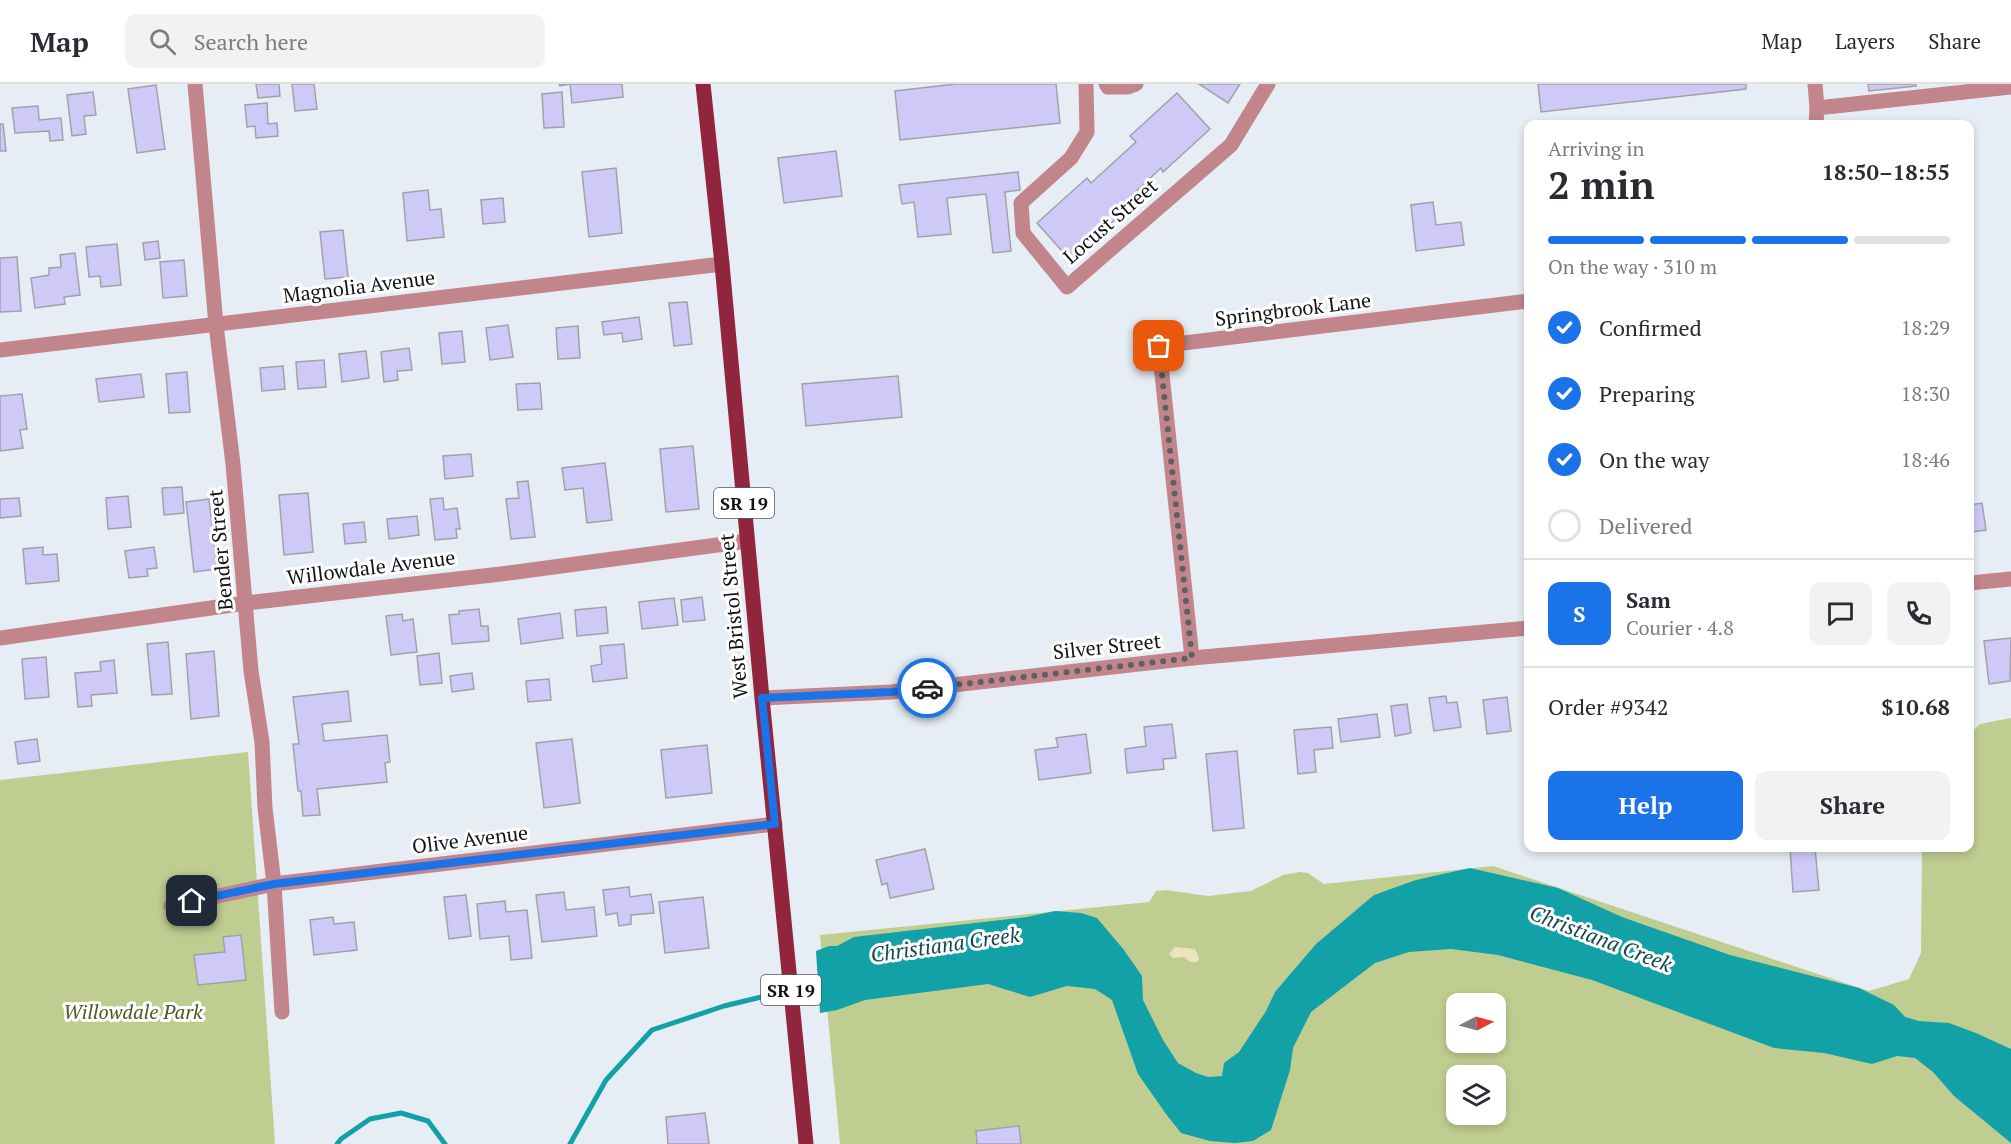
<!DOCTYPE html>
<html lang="en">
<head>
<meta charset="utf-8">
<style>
	:root { --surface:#fff; --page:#f2f2f3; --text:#2b2b33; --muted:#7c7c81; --line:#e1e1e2; --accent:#1a73e8 }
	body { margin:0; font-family:"PT Serif",serif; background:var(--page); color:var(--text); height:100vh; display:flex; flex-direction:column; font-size:22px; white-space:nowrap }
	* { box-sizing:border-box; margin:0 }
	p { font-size:20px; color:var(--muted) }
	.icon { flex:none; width:33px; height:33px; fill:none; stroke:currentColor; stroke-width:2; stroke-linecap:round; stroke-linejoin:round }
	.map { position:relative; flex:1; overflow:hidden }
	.panel { position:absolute; left:1524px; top:36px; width:450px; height:732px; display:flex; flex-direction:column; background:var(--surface); border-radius:12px; box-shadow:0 3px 9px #0003 }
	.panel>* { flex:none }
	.needle { width:39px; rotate:84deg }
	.buttons { position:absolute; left:1446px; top:909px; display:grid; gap:12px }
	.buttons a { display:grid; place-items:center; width:60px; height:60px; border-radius:12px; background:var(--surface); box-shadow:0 3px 9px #0003; font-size:30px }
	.pin { position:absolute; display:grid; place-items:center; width:51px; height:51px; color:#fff; margin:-26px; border-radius:12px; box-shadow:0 3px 9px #0006 }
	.courier { position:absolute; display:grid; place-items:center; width:60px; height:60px; margin:-30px; border:4px solid #1a73e8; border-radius:50%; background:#fff; color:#222; box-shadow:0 2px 8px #0007 }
	.summary em { font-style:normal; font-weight:800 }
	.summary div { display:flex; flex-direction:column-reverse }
	.summary { display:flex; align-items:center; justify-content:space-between; height:102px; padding:0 24px }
	h1 { font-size:39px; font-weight:800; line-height:45px }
	.bar { display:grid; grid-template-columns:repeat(4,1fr); gap:9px 6px; align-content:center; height:72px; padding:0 24px }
	.bar i { height:8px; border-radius:4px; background:var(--line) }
	.bar .current { background:var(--accent) }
	.bar p { grid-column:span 4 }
	.line { display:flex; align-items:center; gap:15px; padding:0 24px; border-top:2px solid var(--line) }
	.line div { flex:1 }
	.round { display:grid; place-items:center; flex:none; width:63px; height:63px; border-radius:12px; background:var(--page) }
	ol { padding:0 24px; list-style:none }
	li { display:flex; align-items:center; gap:18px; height:66px }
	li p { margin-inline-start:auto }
	li .icon { padding:6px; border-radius:50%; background:var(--accent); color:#fff; stroke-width:4 }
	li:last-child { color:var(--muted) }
	li i { width:33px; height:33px; border:3px solid var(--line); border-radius:50% }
	.button { display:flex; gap:12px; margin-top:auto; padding:12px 24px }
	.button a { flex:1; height:69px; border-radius:12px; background:var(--accent); color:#fff; font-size:24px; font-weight:800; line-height:69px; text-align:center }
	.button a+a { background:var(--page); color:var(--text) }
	header { display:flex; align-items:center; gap:36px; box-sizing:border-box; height:84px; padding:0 30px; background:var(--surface); border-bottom:2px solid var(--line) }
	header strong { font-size:28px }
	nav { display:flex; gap:33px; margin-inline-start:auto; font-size:21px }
	.search { width:420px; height:54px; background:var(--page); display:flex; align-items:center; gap:15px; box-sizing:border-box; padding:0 21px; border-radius:12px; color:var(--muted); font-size:22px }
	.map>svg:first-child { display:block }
	.green { fill:#c0cd91; fill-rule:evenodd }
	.sand { fill:#ede3be }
	.water { fill:#12a1a7 }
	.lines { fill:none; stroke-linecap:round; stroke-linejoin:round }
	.stream { stroke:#12a1a7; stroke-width:5 }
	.building { fill:#cfc9f8; stroke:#a2a1a9; stroke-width:1.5 }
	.street { stroke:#c1858b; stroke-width:15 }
	.primary { stroke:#90253d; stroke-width:15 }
	.done { stroke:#5c5f63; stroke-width:6; stroke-dasharray:0 10.8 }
	.route { stroke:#1a73e8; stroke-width:8 }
	.labels { text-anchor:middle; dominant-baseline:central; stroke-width:6; stroke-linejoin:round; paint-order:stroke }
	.shield { fill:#fff; stroke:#585a5b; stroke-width:1.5 }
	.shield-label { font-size:18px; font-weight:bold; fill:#111315 }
	.street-label { font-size:20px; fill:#111315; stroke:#fff }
	.park-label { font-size:20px; font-style:italic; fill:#505a20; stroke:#fff }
	.water-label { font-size:21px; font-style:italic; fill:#13494c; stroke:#fff }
</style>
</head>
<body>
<header>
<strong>Map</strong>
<div class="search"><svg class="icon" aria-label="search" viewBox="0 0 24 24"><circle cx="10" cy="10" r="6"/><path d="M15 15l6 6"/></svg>Search here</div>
<nav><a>Map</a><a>Layers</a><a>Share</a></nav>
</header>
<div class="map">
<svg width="2011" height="1060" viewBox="0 0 2011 1060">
	<rect width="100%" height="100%" fill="#e6edf4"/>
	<g class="green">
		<path d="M2011 634V1060H840L820 851 1149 818 1156 807 1166 806 1208 812 1251 807 1283 791 1300 788 1308 789 1324 800 1493 782 1869 907 1909 895 1921 869 1922 764H1970V650L1980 640ZM1456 920H1496V958H1456ZM1456 992H1496V1030H1456Z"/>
		<path d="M248 668 275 1060H0V696Z"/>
	</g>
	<path class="sand" d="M1175 863 1195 865 1199 874 1198 878H1190L1184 873 1173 874 1169 870Z"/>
	<path class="water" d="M1470 784 1558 804 1622 833 1730 871 1859 904 1894 921 1905 933 1919 937 1949 939 1976 949 2011 965V1059L1954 1012 1933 988 1915 974 1897 972 1872 980 1824 969 1774 964 1592 896 1498 871 1451 865 1409 868 1375 879 1311 928 1293 964 1290 986 1271 1046 1253 1057 1235 1059 1210 1057 1181 1049 1166 1030 1138 990 1112 916 1095 905 1067 902 1030 913 988 900 865 916 837 926 820 929 816 867 829 862H837L854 853 1027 833 1055 827 1081 829 1097 834 1124 866 1142 892 1143 916 1163 956 1178 979 1196 989 1208 993 1222 992 1224 979 1239 968 1266 927 1275 908 1316 860 1374 811 1416 796Z"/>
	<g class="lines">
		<g class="stream">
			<path d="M337 1060 341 1055 370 1035 401 1029 428 1037 445 1060"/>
			<path d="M570 1060 606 996 652 946 724 922 823 898"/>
		</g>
	</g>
	<g class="building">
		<path d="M256 0H279L280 12 258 14Z"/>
		<path d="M292 0H314L317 25 295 27Z"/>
		<path d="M559 0H622L623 13 572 19 570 0 560 2Z"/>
		<path d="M956 0H1056L1060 39 900 56 895 7Z"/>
		<path d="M1199 0H1240L1228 19Z"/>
		<path d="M1538 0H1746V5L1541 28Z"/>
		<path d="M1868 0H1916V2L1869 7Z"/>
		<path d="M156 1 165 65 137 69 128 5Z"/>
		<path d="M93 8 96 31 84 32 86 50 72 52 67 11Z"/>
		<path d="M562 8 564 43 544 44 542 10Z"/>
		<path d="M1177 9 1210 45 1163 88 1161 84 1116 126 1120 131 1071 177 1037 139 1087 94 1091 99 1136 58 1130 52Z"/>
		<path d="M267 19 268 40 277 39 278 52 256 54 255 42 247 43 245 21Z"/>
		<path d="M38 22 39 36 61 34 63 56 50 57 49 47 15 49 12 24Z"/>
		<path d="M0 40H3L6 67H0Z"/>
		<path d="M836 67 842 112 784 119 778 74Z"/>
		<path d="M616 84 622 149 589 153 582 88Z"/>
		<path d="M1018 88 1020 106 1005 108 1011 167 993 169 986 110 947 114 951 150 918 153 914 118 902 120 899 101Z"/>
		<path d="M428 106 430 126 441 125 444 153 407 157 403 109Z"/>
		<path d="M503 114 505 138 483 140 481 116Z"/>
		<path d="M1433 118 1436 141 1461 138 1464 161 1416 167 1411 121Z"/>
		<path d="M343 146 348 193 325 195 320 148Z"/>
		<path d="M158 157 160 174 145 176 143 159Z"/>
		<path d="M117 160 121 201 101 203 100 192 89 193 86 163Z"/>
		<path d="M75 169 80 211 64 213 65 220 35 224 31 194 49 191V184L61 183 60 171Z"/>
		<path d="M17 173 21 227 0 228V174Z"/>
		<path d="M184 176 187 212 163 214 160 178Z"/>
		<path d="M687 218 692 260 674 262 669 219Z"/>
		<path d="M639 233 642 255 623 258 622 249 604 251 602 238Z"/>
		<path d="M508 241 513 273 490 276 486 244Z"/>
		<path d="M578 242 580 274 558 275 556 244Z"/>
		<path d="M462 247 465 278 442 280 439 249Z"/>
		<path d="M409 264 412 286 397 287 398 296 384 298 381 268Z"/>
		<path d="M366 267 369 294 342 298 339 270Z"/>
		<path d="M324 276 326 303 298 305 296 278Z"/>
		<path d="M283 282 285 305 262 307 260 284Z"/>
		<path d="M187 288 190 328 169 329 166 290Z"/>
		<path d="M141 290 144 313 99 318 96 295Z"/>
		<path d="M898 292 902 333 806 342 802 300Z"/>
		<path d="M540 299 542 325 518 326 516 300Z"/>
		<path d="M22 310 27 345 20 346 23 364 0 367V312Z"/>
		<path d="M693 362 699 425 666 428 660 365Z"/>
		<path d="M471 370 473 392 445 395 443 372Z"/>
		<path d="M605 379 612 436 587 439 583 404 565 406 562 384Z"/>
		<path d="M528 397 535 453 511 455 506 415 519 414 517 398Z"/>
		<path d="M182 403 184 429 164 431 162 404Z"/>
		<path d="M308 409 313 468 284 471 279 411Z"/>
		<path d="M128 412 131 443 108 445 106 414Z"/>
		<path d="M19 414 21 432 0 434V415Z"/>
		<path d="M443 414 444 426 457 424 460 445H456L457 454 435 456 430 415Z"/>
		<path d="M209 415 217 485 194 488 186 418Z"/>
		<path d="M1982 419 1986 446 1972 448 1971 441H1970V421Z"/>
		<path d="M417 432 419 451 389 455 387 435Z"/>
		<path d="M364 438 366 458 345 460 343 440Z"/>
		<path d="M43 463V471L57 470 59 497 26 500 23 465Z"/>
		<path d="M154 463 157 484 147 485 148 492 129 494 125 467Z"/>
		<path d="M702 513 705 536 683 538 681 516Z"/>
		<path d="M674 514 678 541 642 545 639 518Z"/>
		<path d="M606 523 608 549 577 552 575 526Z"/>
		<path d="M479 525 481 542H488L489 557 452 560 449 531 459 530V527Z"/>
		<path d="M560 529 563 554 521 560 518 535Z"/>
		<path d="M402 530 403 537 413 535 417 568 391 571 386 532Z"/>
		<path d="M2011 554 2010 597 1989 600 1984 557Z"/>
		<path d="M168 558 172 610 152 611 147 560Z"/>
		<path d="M624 560 627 594 593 598 591 582 602 580 600 562Z"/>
		<path d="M214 567 219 632 191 635 186 570Z"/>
		<path d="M439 569 442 599 420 601 417 572Z"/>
		<path d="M46 573 49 613 25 615 22 575Z"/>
		<path d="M114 576 117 609 91 611 92 622 78 623 75 589 101 587 100 578Z"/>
		<path d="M472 589 474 605 452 608 450 592Z"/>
		<path d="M549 595 551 616 528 618 526 597Z"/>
		<path d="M348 607 351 637 322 640 324 657 387 651 390 678 385 679 387 698 317 705 320 731 303 732 301 707H298L293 660H299L293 613Z"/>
		<path d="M1446 612 1447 619 1457 618 1461 643 1434 647 1429 614Z"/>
		<path d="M1507 613 1511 647 1487 650 1483 616Z"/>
		<path d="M1407 620 1411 649 1395 652 1391 622Z"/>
		<path d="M1377 630 1380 653 1341 658 1338 635Z"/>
		<path d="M1172 640 1176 674 1163 675 1164 685 1127 689 1125 665 1146 662 1144 643Z"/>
		<path d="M1331 643 1333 664 1314 666 1316 688 1298 690 1294 646Z"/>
		<path d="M1086 650 1091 689 1039 696 1035 666 1058 663 1056 654Z"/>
		<path d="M37 655 40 677 18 680 15 658Z"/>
		<path d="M572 655 580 719 544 724 536 659Z"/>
		<path d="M707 661 712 709 666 714 661 666Z"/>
		<path d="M1237 667 1244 744 1213 747 1206 670Z"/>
		<path d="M1790 764H1815L1819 806 1793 808Z"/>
		<path d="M925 765 934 805 890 814 887 799 882 801 876 776Z"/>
		<path d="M629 803 630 813 651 810 654 829 631 831V840L619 842 617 829 606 831 603 806Z"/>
		<path d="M564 808 566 826 594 823 597 852 542 858 536 811Z"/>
		<path d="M466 811 471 852 449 855 444 813Z"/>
		<path d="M703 813 709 864 665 869 659 818Z"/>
		<path d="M505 817 506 828 527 826 532 874 511 876 509 852 480 855 477 820Z"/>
		<path d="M333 833 334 840 354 838 357 866 314 871 310 836Z"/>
		<path d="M241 851 246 896 198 901 194 871 225 868 223 853Z"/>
		<path d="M705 1029 709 1060H668L666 1033Z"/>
		<path d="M1019 1042 1021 1060H977L976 1047Z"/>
	</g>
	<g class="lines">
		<g class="street">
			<path d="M195 0 216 241 233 380 251 587 262 658 265 724 274 800 282 928"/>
			<path d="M1086 0 1087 48 1071 74 1021 119 1023 149 1067 203 1231 61 1268 0"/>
			<path d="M1106 0 1108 3H1128L1136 0"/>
			<path d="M1815 0 1817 24"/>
			<path d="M1816 40 1817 24 2011 3"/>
			<path d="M0 266 722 180"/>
			<path d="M1970 499 2011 495"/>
			<path d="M0 554 246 519 501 490 747 457"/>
			<path d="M1192 574 1159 262 1528 217"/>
			<path d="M762 614 891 608 1192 574 1528 544"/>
			<path d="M171 822 274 800 775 740"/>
		</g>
		<path class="primary" d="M703 0 722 180 762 614 806 1060"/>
	</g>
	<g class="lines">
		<path class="done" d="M927 604 1192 574 1159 262"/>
		<path class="route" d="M192 817 274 800 775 740 762 614 891 608 927 604"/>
	</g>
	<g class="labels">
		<g class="shield">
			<rect x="714" y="404" width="60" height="30" rx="4.5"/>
			<rect x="761" y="891" width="60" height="30" rx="4.5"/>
		</g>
		<g class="shield-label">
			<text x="744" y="419">SR 19</text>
			<text x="791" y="906">SR 19</text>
		</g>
		<g class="street-label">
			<text transform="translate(1110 137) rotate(-41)">Locust Street</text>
			<text transform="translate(359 202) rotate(-7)">Magnolia Avenue</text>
			<text transform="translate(1293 225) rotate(-7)">Springbrook Lane</text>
			<text transform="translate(220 466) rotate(-95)">Bender Street</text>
			<text transform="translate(371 483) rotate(-7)">Willowdale Avenue</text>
			<text transform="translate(733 532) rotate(-95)">West Bristol Street</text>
			<text transform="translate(1107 562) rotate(-6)">Silver Street</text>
			<text transform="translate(470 755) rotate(-7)">Olive Avenue</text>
		</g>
		<g class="park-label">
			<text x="133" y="927">Willowdale Park</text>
		</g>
		<g class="water-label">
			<text transform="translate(1601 854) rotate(21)">Christiana Creek</text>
			<text transform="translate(945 860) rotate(-8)">Christiana Creek</text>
		</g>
	</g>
</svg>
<div class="buttons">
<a><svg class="needle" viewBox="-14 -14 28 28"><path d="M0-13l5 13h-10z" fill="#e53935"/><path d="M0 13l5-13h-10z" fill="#7c7c81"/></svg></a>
<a><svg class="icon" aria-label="layers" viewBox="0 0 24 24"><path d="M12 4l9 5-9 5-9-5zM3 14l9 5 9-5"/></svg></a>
</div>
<div class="pin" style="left:1159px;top:262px;background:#ea580c"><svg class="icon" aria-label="bag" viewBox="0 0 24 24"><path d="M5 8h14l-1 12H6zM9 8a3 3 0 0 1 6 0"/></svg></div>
<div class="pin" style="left:192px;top:817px;background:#1f2937"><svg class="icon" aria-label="home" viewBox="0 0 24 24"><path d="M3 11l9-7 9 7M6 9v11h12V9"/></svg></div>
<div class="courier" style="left:927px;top:604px"><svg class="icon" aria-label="car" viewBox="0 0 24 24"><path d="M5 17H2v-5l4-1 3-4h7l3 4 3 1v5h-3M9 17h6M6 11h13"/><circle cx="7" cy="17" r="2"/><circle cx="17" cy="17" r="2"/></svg></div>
<section class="panel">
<div class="summary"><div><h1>2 min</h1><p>Arriving in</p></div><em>18:50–18:55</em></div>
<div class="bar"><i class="current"></i><i class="current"></i><i class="current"></i><i></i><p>On the way · 310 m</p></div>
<ol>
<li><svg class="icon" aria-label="check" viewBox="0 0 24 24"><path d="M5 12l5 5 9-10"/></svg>Confirmed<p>18:29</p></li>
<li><svg class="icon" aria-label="check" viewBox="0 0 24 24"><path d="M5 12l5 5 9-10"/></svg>Preparing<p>18:30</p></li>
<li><svg class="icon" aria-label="check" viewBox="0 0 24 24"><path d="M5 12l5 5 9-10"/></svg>On the way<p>18:46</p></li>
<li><i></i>Delivered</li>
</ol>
<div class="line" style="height:108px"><b class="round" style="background:var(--accent);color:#fff">S</b><div><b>Sam</b><p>Courier · 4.8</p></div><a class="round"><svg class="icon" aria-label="chat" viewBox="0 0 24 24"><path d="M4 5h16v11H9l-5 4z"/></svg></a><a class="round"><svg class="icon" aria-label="phone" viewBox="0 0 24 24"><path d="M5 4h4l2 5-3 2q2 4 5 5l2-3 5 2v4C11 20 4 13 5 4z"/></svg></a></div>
<div class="line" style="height:78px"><div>Order #9342</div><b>$10.68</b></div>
<div class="button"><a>Help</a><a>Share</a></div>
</section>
</div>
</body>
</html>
